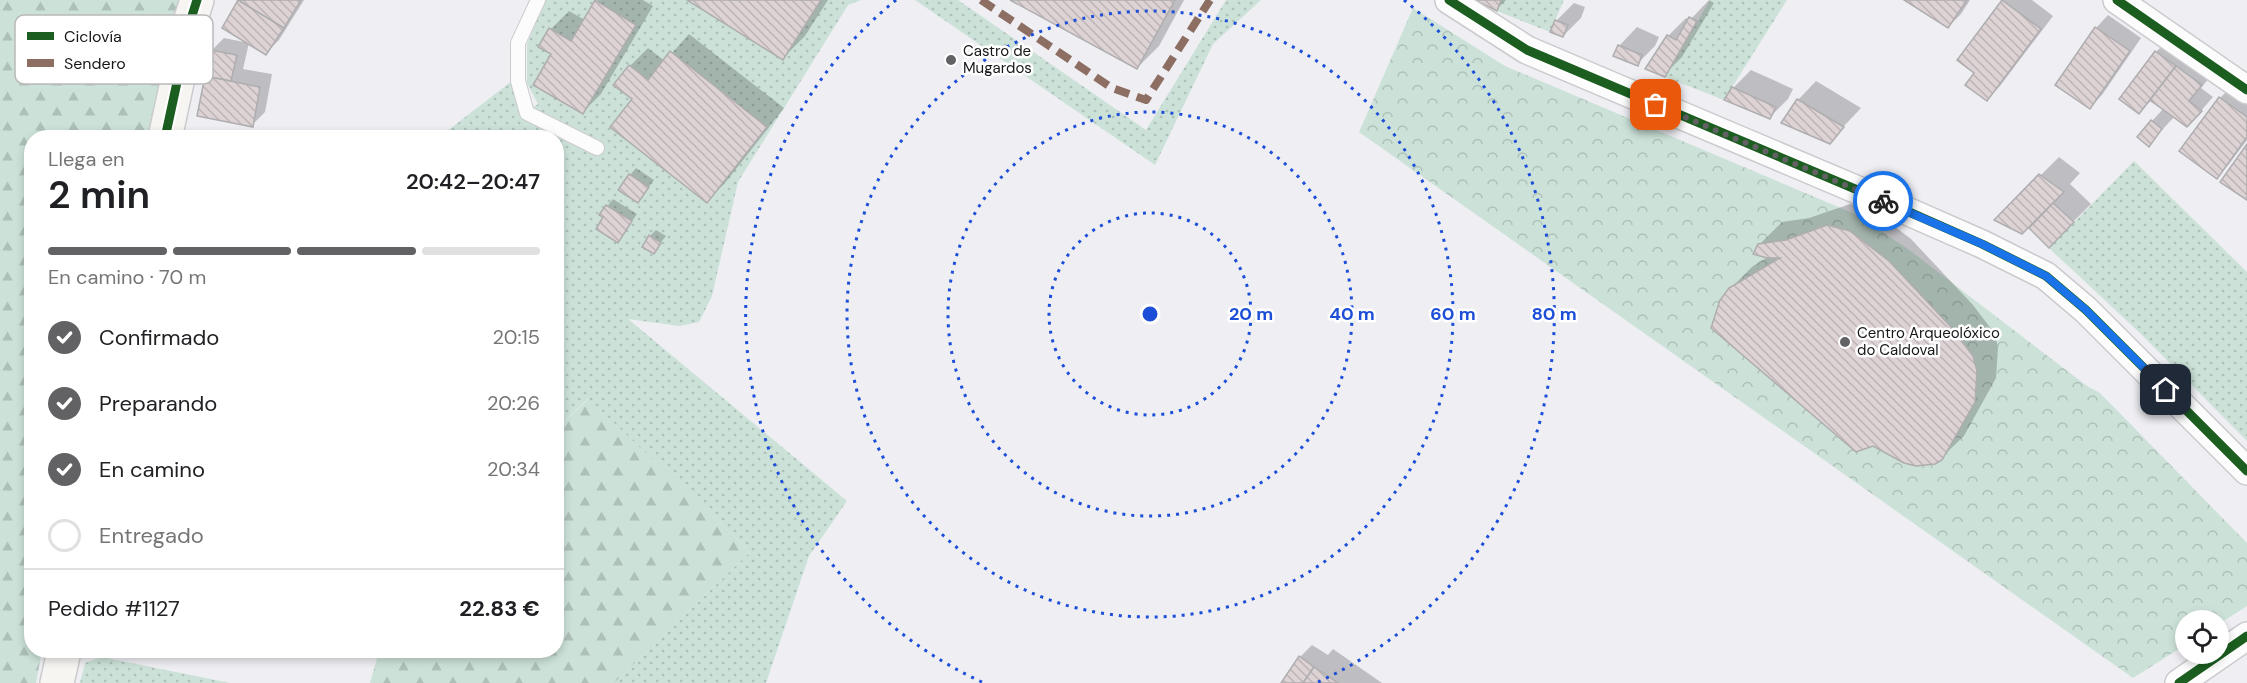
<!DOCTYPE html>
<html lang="es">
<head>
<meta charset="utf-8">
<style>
	:root { --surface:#fff; --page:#f6f6f6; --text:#202124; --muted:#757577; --line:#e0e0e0; --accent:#626265 }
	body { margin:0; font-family:"DM Sans",sans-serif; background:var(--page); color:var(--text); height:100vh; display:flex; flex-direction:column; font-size:22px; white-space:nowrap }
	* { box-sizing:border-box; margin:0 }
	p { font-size:20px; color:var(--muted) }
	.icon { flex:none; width:33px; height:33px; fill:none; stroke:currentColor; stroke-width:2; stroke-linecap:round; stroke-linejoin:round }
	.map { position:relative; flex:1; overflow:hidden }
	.panel { position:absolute; left:24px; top:130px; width:540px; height:528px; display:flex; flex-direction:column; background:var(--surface); border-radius:24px; box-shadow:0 3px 9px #0003 }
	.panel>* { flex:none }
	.controls { position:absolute; left:2175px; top:610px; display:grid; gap:12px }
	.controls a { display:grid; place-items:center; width:54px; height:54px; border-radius:50%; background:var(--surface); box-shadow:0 3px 9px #0003; font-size:30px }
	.pin { position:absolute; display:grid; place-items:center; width:51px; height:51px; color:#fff; margin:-26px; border-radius:12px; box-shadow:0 3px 9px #0006 }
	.courier { position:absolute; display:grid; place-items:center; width:60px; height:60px; margin:-30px; border:4px solid #1a73e8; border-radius:50%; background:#fff; color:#222; box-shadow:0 2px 8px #0007 }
	.headline em { font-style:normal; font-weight:600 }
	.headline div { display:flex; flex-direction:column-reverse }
	.headline { display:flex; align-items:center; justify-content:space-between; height:102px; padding:0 24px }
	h1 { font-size:39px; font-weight:600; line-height:45px }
	.bar { display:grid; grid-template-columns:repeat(4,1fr); gap:9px 6px; align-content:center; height:72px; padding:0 24px }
	.bar i { height:8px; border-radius:4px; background:var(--line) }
	.bar .on { background:var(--accent) }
	.bar p { grid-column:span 4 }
	.line { display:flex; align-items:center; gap:15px; padding:0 24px; border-top:2px solid var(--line) }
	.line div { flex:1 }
	ol { padding:0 24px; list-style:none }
	li { display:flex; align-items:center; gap:18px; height:66px }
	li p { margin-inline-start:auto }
	li .icon { padding:6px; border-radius:50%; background:var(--accent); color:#fff; stroke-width:4 }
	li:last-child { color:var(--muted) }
	li i { width:33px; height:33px; border:3px solid var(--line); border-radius:50% }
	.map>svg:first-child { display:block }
	.grass { fill:url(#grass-dots) }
	.forest { fill:url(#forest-firs) }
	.park { fill:url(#park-crowns) }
	.shadow { fill:#0003 }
	.building { fill:url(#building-back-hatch); stroke:#aeadaf; stroke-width:1.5 }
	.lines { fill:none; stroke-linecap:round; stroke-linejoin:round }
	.lane-casing { stroke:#cbcbce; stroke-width:16 }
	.street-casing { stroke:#cbcbce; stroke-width:30 }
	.secondary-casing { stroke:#cbcbce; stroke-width:36 }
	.lane { stroke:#fcfcfd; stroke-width:14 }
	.street { stroke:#fcfcfd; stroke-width:27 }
	.secondary { stroke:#f6f5f2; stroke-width:33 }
	.quiet { stroke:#8d6e63; stroke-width:8; stroke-dasharray:15 8; stroke-linecap:butt }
	.cycleway-casing { stroke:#fff; stroke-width:13 }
	.cycleway { stroke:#1b5e20; stroke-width:9 }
	.done { stroke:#626265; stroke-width:6; stroke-dasharray:0 10.8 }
	.route { stroke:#1a73e8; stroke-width:8 }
	.ring { fill:none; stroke:#1d4ed8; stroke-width:3; stroke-dasharray:3 6 }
	.poi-dot { fill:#626265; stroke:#fff; stroke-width:2 }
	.labels { text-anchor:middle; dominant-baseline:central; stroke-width:5; stroke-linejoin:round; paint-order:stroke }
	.poi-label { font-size:15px; fill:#171719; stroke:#fff; text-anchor:start }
	.key { fill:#fff; stroke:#b9b9ba; stroke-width:1.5 }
	.key-label { font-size:16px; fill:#171719 }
	.centre { fill:#1d4ed8; stroke:#fff; stroke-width:3 }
	.ring-label { font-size:18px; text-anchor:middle; font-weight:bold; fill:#1d4ed8; stroke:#fff; stroke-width:5; stroke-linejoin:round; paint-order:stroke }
</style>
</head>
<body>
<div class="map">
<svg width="2247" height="683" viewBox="0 0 2247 683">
	<defs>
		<pattern id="grass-dots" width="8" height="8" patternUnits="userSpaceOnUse" patternTransform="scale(1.5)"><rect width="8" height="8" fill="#cce2d8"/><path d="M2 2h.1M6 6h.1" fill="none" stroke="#aec1b9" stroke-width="1.8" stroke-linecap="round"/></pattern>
		<pattern id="forest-firs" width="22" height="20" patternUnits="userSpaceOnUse" patternTransform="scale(1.5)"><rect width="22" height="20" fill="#cce2d8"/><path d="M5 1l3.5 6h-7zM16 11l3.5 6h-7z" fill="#aec1b9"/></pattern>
		<pattern id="park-crowns" width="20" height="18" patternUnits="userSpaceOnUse" patternTransform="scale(1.5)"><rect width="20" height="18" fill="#cce2d8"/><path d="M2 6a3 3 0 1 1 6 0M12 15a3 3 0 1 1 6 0" fill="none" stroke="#aec1b9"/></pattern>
		<pattern id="building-back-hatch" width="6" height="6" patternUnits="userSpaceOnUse" patternTransform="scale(1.5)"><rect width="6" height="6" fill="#ddd2d4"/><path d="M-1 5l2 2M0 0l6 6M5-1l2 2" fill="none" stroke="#bdb4b5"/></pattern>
	</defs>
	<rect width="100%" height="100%" fill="#eeeef3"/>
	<g class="grass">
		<path d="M545 0H861L848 5 738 182 712 296 699 322 679 326 628 319 847 501 809 556 766 683H614L750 552 588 399 557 428 556 138H438L512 81 527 112 538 104 527 83V44Z"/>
		<path d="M915 0H958L1146 130 1226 0H1261L1213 44 1155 165Z"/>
		<path d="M1501 0H1564L1550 32 1497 11Z"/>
		<path d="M1710 0H1787L1724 100 1665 77Z"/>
		<path d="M2134 161 2247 272V441L2141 334 2049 248Z"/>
		<path d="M102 657 230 683H80L85 663Z"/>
	</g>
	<g class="forest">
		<path d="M0 0H182L151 138H32V651H42L36 683H0Z"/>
		<path d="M589 399 750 552 614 683H370L379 651H556L557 428Z"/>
	</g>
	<path class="park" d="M1413 8 1505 66 1855 214 1908 249 2087 386 2100 393 2247 543V606L2219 624 2218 621H2186L2185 645 2133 678 1359 132Z"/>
	<g class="shadow">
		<path d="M240 0H304L279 40 266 53Z"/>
		<path d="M598 0H643L653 6 601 94 583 112 553 54 540 46 551 29 569 11 585 20Z"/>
		<path d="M690 0H828L805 36 783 58Z"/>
		<path d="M1013 0H1184L1159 46 1137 68Z"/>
		<path d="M1479 0H1506L1497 9Z"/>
		<path d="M1709 0 1714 3 1682 57 1664 75 1668 36 1686 18 1690 20Z"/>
		<path d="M1907 0H1970L1961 14 1948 27Z"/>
		<path d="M2004 0H2032L2053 16 2000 86 1987 99 1976 72 1959 60Z"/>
		<path d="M1574 3 1585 7 1581 18 1563 36 1556 21Z"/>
		<path d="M2108 15 2141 38 2102 95 2090 107 2096 28Z"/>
		<path d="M1637 27 1659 37 1655 46 1637 64 1619 46Z"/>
		<path d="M689 34 784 108 725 183 707 201 630 66 648 48 665 61Z"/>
		<path d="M224 38 249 43 243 69 272 74 265 112 252 125 199 115 211 51Z"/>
		<path d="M2169 39 2214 72 2201 88 2213 97 2200 112 2175 116 2148 145 2152 121 2164 108 2152 100 2139 112 2156 52Z"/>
		<path d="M1751 70 1793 89 1788 99 1770 117 1733 88Z"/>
		<path d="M1816 81 1861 108 1829 142 1783 122 1798 100Z"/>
		<path d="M2233 85 2247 95V140L2229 164 2217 177 2181 151 2220 98Z"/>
		<path d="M2059 157 2080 173 2070 184 2091 204 2049 246 2029 225 1997 219Z"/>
		<path d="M636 168 654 180 638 201 630 175Z"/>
		<path d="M613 199 637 214 618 241 605 216 601 214Z"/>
		<path d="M1850 204 1872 209 1911 239 1973 305 1995 334 1998 348 1996 378 1964 436 1941 458 1730 289 1753 266 1768 257 1759 245 1782 222 1809 218Z"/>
		<path d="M656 230 666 236 653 252 650 236Z"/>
		<path d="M1312 645 1328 655 1333 649 1382 683H1283L1300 657Z"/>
	</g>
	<g class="building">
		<path d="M238 0 284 28 266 55 222 28Z"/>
		<path d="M238 0H301L284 28Z"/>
		<path d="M595 0 636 25 583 114 533 85 551 54 538 47 549 28 571 41Z"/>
		<path d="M687 0H821L783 60Z"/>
		<path d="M1010 0H1175L1137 69Z"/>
		<path d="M1475 0H1501L1497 11Z"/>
		<path d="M1904 0H1967L1948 28Z"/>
		<path d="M2002 0 2041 29 1987 101 1965 85 1974 73 1957 60Z"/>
		<path d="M1689 17 1697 21 1665 77 1645 69 1667 35 1676 40Z"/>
		<path d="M1555 20 1568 25 1563 37 1550 32Z"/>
		<path d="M2095 27 2130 51 2090 109 2055 85Z"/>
		<path d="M1618 45 1642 55 1638 66 1613 56Z"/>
		<path d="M210 50 237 55 231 81 205 76Z"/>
		<path d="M670 51 767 127 707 203 610 127 632 99 613 85 629 65 648 80Z"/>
		<path d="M2155 51 2176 66 2139 114 2119 99Z"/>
		<path d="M2176 66 2202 85 2189 101 2202 111 2187 127 2150 100Z"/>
		<path d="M205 76 260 87 253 127 197 116Z"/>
		<path d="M1732 87 1776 107 1770 119 1724 100Z"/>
		<path d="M2219 97 2247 117V137L2217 179 2179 151Z"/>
		<path d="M1797 99 1844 127 1830 144 1781 123Z"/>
		<path d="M2151 120 2162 129 2149 147 2137 137Z"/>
		<path d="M2247 144V200L2220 182Z"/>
		<path d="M629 174 649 187 638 203 618 190Z"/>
		<path d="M2039 174 2064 192 2022 234 1994 220Z"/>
		<path d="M2053 203 2074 222 2049 248 2029 228Z"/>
		<path d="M606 205 632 221 618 243 596 229 603 217 599 215Z"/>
		<path d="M1827 225 1850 231 1889 261 1951 327 1973 356 1977 371 1975 402 1942 460 1935 464 1916 466 1904 463 1873 446 1856 452 1711 328 1720 300 1729 288 1780 258H1767L1753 254 1758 244 1786 240Z"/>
		<path d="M649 235 661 243 654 254 642 247Z"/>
		<path d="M1299 656 1314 667 1303 683H1281Z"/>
		<path d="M1314 667 1338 683H1303Z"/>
	</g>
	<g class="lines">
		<g class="lane-casing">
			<path id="lane" d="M538 0 518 43V81L527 113 597 148"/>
		</g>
		<g class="street-casing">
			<g id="street">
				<path d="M1449 0 1527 50 1900 208 1982 244 2046 276 2086 310 2247 471"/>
				<path d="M2117 0 2247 90"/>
				<path d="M2179 683 2247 636"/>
			</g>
		</g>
		<g class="secondary-casing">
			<g id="secondary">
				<path d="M165 138 190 22 197 0"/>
				<path d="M57 683 64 651"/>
			</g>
		</g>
		<use href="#lane" class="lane"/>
		<use href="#street" class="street"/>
		<use href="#secondary" class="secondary"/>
		<path class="quiet" d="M981 0 1112 88 1146 100 1210 0"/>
		<g class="cycleway-casing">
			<g id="cycleway">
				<path d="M1449 0 1527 50 1900 208 1982 244 2046 276 2086 310 2247 471"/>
				<path d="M2117 0 2247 90"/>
				<path d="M165 138 190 22 197 0"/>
				<path d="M2179 683 2247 636"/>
			</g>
		</g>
		<use href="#cycleway" class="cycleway"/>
	</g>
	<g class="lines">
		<path class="done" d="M1656 105 1883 201"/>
		<path class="route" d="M1883 201 1982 244 2046 276 2086 310 2166 390"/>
	</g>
	<g class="ring">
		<circle cx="1150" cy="314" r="101"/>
		<circle cx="1150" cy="314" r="202"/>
		<circle cx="1150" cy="314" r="303"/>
		<path d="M982 682A404 404 0 0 1 896 0M1404 0A404 404 0 0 1 1318 682"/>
	</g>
	<g class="poi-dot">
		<circle cx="951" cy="60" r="6"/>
		<circle cx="1845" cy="342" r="6"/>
	</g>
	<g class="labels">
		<g class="poi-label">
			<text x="963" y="51">Castro de<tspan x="963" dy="17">Mugardos</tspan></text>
			<text x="1857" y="333">Centro Arqueolóxico<tspan x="1857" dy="17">do Caldoval</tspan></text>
		</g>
	</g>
	<rect x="15" y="15" width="198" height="69" rx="9" class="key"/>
	<rect x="27" y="32" width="27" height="8" fill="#1b5e20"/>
	<rect x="27" y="59" width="27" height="8" fill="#8d6e63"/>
	<g class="key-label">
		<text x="64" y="42">Ciclovía</text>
		<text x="64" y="69">Sendero</text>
	</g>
	<circle cx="1150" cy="314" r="9" class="centre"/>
	<g class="ring-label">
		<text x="1251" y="320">20 m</text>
		<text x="1352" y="320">40 m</text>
		<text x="1453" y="320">60 m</text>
		<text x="1554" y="320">80 m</text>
	</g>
</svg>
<div class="controls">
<a><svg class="icon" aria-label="locate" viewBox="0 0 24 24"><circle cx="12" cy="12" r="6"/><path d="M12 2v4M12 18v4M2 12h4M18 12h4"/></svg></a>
</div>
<div class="pin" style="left:1656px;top:105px;background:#ea580c"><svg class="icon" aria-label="bag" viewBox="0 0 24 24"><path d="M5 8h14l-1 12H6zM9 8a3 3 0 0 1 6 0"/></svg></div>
<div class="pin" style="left:2166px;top:390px;background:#1f2937"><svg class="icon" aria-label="home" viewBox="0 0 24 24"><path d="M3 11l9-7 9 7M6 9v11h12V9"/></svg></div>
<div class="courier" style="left:1883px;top:201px"><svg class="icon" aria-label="bike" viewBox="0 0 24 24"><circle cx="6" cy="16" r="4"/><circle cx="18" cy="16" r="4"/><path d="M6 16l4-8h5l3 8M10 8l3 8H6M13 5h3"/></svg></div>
<section class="panel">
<div class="headline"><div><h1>2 min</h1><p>Llega en</p></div><em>20:42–20:47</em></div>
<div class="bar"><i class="on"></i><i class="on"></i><i class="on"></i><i></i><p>En camino · 70 m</p></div>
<ol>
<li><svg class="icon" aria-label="check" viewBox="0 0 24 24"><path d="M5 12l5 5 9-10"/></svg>Confirmado<p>20:15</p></li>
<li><svg class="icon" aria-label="check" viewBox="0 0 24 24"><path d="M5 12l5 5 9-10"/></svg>Preparando<p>20:26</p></li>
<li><svg class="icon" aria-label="check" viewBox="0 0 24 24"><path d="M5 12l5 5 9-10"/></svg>En camino<p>20:34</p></li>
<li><i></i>Entregado</li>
</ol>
<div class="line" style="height:78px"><div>Pedido #1127</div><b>22.83 €</b></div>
</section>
</div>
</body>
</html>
